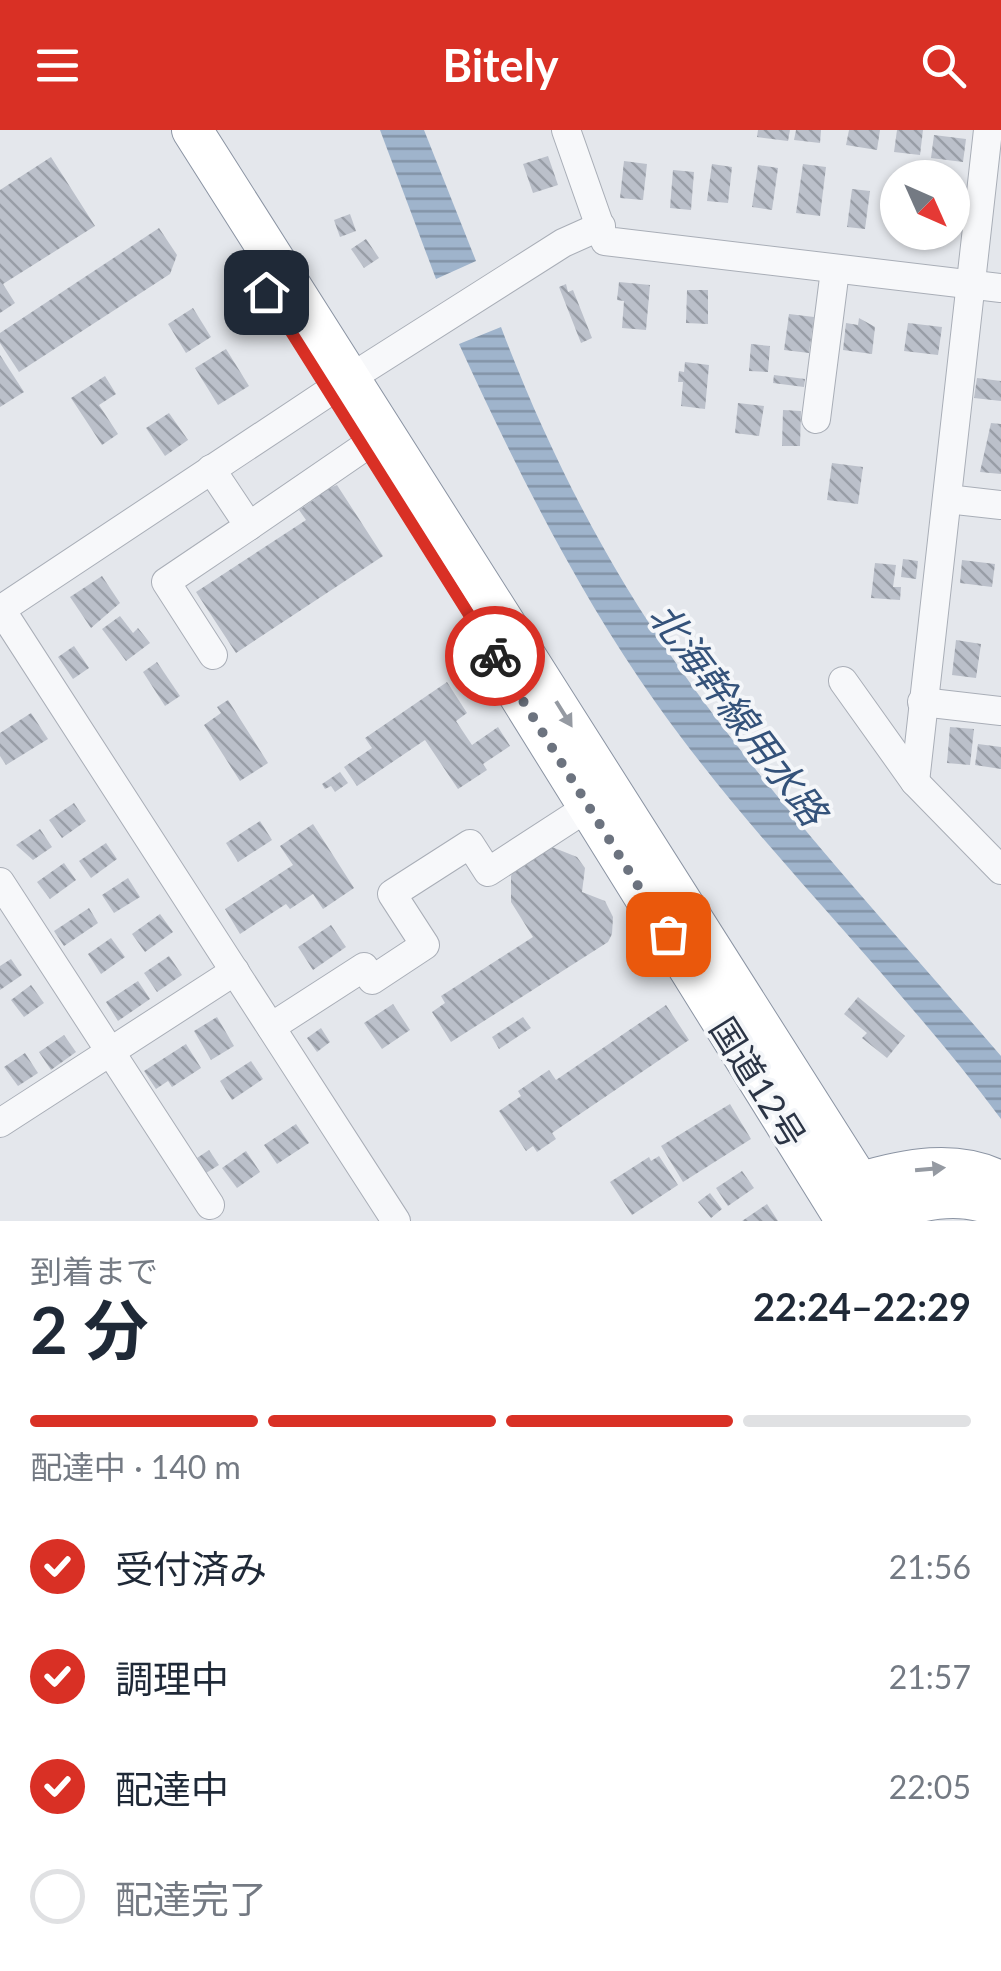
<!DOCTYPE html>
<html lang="ja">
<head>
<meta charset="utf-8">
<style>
	:root { --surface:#fff; --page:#f6f6f7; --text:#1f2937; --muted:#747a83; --line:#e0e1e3; --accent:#d93025 }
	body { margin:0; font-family:Lato,"Noto Sans JP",sans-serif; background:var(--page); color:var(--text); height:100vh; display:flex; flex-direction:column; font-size:38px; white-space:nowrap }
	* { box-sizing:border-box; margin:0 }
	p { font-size:32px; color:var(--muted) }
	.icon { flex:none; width:55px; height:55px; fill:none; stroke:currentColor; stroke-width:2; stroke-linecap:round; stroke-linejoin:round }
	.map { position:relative; height:1091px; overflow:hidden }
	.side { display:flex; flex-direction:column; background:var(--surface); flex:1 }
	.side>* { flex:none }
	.needle { width:65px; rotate:135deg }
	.controls { position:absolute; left:880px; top:30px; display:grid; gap:20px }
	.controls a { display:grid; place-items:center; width:90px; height:90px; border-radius:50%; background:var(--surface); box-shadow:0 2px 8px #0004; font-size:50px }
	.pin { position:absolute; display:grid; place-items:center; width:85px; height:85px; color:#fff; margin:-42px; border-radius:20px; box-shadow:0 5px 15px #0006 }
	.courier { position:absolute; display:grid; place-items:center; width:100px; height:100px; margin:-50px; border:8px solid #d93025; border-radius:50%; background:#fff; color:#222; box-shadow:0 2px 12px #0007 }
	.summary em { font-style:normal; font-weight:700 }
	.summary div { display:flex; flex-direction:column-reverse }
	.summary { display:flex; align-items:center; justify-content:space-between; height:170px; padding:0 30px }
	h1 { font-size:65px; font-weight:700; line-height:75px }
	.bar { display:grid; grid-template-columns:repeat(4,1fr); gap:15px 10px; align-content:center; height:120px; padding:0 30px }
	.bar i { height:12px; border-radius:8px; background:var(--line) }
	.bar .selected { background:var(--accent) }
	.bar p { grid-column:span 4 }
	ol { padding:0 30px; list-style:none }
	li { display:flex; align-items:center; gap:30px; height:110px }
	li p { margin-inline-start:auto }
	li .icon { padding:10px; border-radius:50%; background:var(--accent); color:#fff; stroke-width:4 }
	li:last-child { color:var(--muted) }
	li i { width:55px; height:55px; border:5px solid var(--line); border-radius:50% }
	header { display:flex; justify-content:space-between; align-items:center; height:130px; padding:0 30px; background:var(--accent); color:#fff; font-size:45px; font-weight:700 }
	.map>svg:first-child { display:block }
	.water { fill:url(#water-rules) }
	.building { fill:url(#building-back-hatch) }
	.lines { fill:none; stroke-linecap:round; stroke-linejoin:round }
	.minor-casing { stroke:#a9aeb7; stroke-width:30 }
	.highway-casing { stroke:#8b94a3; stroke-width:42 }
	.minor { stroke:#f7f8fa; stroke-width:28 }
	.highway { stroke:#fff; stroke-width:40 }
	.oneway { fill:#959aa2 }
	.done { stroke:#6c737f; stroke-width:10; stroke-dasharray:0 18 }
	.route { stroke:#d93025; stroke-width:12 }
	.labels { text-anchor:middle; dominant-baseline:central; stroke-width:8; stroke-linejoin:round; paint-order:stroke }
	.street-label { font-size:35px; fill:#2b3445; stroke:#f4f6f9 }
	.water-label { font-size:38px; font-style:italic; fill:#34527a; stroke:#f4f6f9 }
</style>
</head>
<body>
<header><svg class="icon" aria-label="menu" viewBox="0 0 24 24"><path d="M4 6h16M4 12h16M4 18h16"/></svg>Bitely<svg class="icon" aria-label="search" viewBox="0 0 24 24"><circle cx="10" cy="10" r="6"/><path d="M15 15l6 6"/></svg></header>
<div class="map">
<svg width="1001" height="1091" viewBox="0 0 1001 1091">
	<defs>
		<pattern id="water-rules" width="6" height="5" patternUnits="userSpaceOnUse" patternTransform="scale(2.5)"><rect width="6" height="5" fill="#9fb4cc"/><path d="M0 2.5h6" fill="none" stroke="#8293a7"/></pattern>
		<pattern id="building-back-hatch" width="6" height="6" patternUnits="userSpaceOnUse" patternTransform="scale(2.5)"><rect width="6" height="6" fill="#bbc0ca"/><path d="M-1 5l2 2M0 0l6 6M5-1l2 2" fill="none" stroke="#989da6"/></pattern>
	</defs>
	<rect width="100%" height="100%" fill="#e4e7ec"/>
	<g class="water">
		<path d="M380 0H424L476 131 436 149Z"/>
		<path d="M501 197C546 316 603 429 676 533 773 672 891 798 1001 926V989C894 845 760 720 656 573 577 461 516 338 459 214Z"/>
	</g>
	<g class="building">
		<path d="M758 0H790L788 11 757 7Z"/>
		<path d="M796 0H821L820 13 794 10Z"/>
		<path d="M849 0H880L877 20 846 15Z"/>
		<path d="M897 0H923L920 25 894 22Z"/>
		<path d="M934 5 966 9 963 32 931 28Z"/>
		<path d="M548 26 558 55 533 63 523 34Z"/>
		<path d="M51 27 95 96 3 154 15 173 0 183V60Z"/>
		<path d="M624 31 647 34 643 70 620 68Z"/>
		<path d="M712 34 732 37 728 73 707 71Z"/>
		<path d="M803 34 826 37 820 86 796 83Z"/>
		<path d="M758 35 778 38 772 80 752 77Z"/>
		<path d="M673 40 694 42 691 80 670 78Z"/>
		<path d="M852 59 870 61 865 99 847 97Z"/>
		<path d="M350 84 356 101 340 107 334 90Z"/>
		<path d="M159 98 177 125 170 144 19 242 0 213V203Z"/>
		<path d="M366 109 379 128 364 138 351 119Z"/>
		<path d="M619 152 650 155 646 200 622 198 624 171 617 170Z"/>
		<path d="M566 154 568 162 573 160 592 208 581 213 559 157Z"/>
		<path d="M687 160H708V194L686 193Z"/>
		<path d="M193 178 211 207 186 223 168 194Z"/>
		<path d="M789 184 814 187 809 223 784 220Z"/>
		<path d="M859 188 875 197 872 224 843 220 846 193 858 195Z"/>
		<path d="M908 193 942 197 938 225 904 221Z"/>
		<path d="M751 214 770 216 768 242 749 241Z"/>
		<path d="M226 219 249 256 218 275 195 238Z"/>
		<path d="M0 225 24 262 0 277Z"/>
		<path d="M685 232 709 235 705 279 681 276 683 252H678L679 241 684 242Z"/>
		<path d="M774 245 805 249 804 257 773 253Z"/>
		<path d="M105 246 116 264 99 275 118 304 102 315 71 268Z"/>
		<path d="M977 248 1001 251V271L974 268Z"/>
		<path d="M738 273 764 276 759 306 735 303Z"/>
		<path d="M783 280 801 281 800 316H782Z"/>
		<path d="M169 283 188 310 165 326 146 298Z"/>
		<path d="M991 293 1001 294V344L980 342Z"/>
		<path d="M832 333 863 337 858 374 827 370Z"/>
		<path d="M337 355 383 426 236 523 196 462 306 390 299 380 315 369 312 365Z"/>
		<path d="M903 429 918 431 916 449 901 447Z"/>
		<path d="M962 430 995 434 992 457 960 453Z"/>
		<path d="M875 433 896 435 893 457H901L900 470 871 468Z"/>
		<path d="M102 446 120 473 91 498 70 467Z"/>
		<path d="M120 486 133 503 138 498 150 513 126 531 102 499Z"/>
		<path d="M956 510 981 514 976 548 952 545Z"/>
		<path d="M74 516 89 538 73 549 58 527Z"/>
		<path d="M157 532 180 566 165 576 143 542Z"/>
		<path d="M447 552 467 583 456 591 472 615 498 597 510 616 483 634 487 640 458 659 425 610 357 656 344 637 372 618 365 608Z"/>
		<path d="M228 570 268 633 240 651 204 595 221 583 217 577Z"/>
		<path d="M31 583 48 609 6 635 0 626V603Z"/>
		<path d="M950 597 974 599 970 635 947 633Z"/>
		<path d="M978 614 1001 617V639L975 635Z"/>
		<path d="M340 642 348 653 335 662 331 656 325 659 322 654Z"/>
		<path d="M74 673 86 691 62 708 49 690Z"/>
		<path d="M260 691 272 710 238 732 226 713Z"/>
		<path d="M313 694 354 758 323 779 313 764 290 779 286 774 240 804 225 779 293 735 280 716Z"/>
		<path d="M40 699 52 717 33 730 16 715Z"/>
		<path d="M106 713 117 729 91 748 79 731Z"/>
		<path d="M552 717 577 727 585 738 582 762 605 771 613 787 612 804 608 812 451 912 432 882 445 873 441 866 533 807 511 772V746L517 734 539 718Z"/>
		<path d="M64 733 76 750 50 769 37 752Z"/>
		<path d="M128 748 140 767 114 783 102 765Z"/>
		<path d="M89 778 98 793 64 816 54 801Z"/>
		<path d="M160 784 173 802 145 822 132 804Z"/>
		<path d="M331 795 346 817 313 840 298 817Z"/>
		<path d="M111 808 125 827 101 844 88 824Z"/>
		<path d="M169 826 182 845 157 862 144 843Z"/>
		<path d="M11 829 22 845 0 860V836Z"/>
		<path d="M138 851 150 869 118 891 106 872Z"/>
		<path d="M31 855 44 873 24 887 11 870Z"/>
		<path d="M858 867 905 906 887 928 862 908 867 903 844 884Z"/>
		<path d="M393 874 410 900 382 919 364 893Z"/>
		<path d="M666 875 689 910 552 1003 556 1009 537 1022 533 1016 526 1021 499 981 521 966 518 961 549 940 556 950Z"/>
		<path d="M217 887 234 916 211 930 194 901Z"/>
		<path d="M523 887 531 898 499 919 492 907Z"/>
		<path d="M321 898 330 912 317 922 307 908Z"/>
		<path d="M64 905 76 922 51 940 39 922Z"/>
		<path d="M186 914 201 938 172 957 168 951 156 959 144 941Z"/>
		<path d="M25 923 38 943 18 956 4 937Z"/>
		<path d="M251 931 263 949 232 970 220 951Z"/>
		<path d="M730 974 751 1009 683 1052 661 1016Z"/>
		<path d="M296 994 309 1013 277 1034 264 1015Z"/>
		<path d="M209 1020 219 1035 206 1043 197 1028Z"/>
		<path d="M246 1021 260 1042 237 1058 222 1038Z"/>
		<path d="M659 1026 678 1055 632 1085 610 1052 649 1027 651 1031Z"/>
		<path d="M742 1041 754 1058 728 1076 716 1058Z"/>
		<path d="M710 1063 722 1079 711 1088 698 1072Z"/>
		<path d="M767 1074 778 1091H742Z"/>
	</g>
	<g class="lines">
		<g class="minor-casing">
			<g id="minor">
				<path d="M566 0 605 111 1001 158"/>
				<path d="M816 289 835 140"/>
				<path d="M211 339 249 396 166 452 213 525"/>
				<path d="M947 369 1001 375"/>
				<path d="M249 396 364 317"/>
				<path d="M0 478 396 1091"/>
				<path d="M0 480 330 261 563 113 601 96"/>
				<path d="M843 551 915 652 1001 740"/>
				<path d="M922 572 1001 581"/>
				<path d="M915 652 988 0"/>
				<path d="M0 752 210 1075"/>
				<path d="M271 897 364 837 372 850 425 815 392 764 470 714 488 742 588 677"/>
				<path d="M0 993 235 841"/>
			</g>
		</g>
		<g class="highway-casing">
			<g id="highway">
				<path d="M192 0 884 1091"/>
				<path d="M502 538 846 1091"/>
				<path d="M859 1053C904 1039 958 1028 1001 1052"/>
				<path d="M875 1091C912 1068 962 1059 1001 1079"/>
			</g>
		</g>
		<use href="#minor" class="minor"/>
		<use href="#highway" class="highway"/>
	</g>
	<defs><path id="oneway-solid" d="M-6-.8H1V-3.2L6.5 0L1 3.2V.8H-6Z" transform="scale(2.5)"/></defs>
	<g class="oneway">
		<use href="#oneway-solid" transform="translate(564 584) rotate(58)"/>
		<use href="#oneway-solid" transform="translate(930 1039) rotate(-5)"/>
	</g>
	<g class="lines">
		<path class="done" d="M495 526 668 804"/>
		<path class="route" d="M266 162 495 526"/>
	</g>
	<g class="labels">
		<g class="street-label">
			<text transform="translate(759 952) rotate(58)">国道12号</text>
		</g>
		<g class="water-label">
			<text transform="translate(739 583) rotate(53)">北海幹線用水路</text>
		</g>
	</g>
</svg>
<div class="controls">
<a><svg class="needle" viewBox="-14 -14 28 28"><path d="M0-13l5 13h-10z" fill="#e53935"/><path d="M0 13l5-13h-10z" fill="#747a83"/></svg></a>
</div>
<div class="pin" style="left:668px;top:804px;background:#ea580c"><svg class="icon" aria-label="bag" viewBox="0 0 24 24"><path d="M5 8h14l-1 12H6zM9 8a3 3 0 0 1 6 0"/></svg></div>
<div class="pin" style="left:266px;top:162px;background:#1f2937"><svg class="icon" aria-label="home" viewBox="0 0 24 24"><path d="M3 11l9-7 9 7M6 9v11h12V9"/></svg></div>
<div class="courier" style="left:495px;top:526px"><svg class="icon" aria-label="bike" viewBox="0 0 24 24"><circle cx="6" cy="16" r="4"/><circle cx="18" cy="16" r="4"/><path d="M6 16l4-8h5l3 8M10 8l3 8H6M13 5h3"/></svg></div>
</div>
<section class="side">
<div class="summary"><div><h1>2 分</h1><p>到着まで</p></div><em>22:24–22:29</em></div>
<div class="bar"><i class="selected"></i><i class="selected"></i><i class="selected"></i><i></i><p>配達中 · 140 m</p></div>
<ol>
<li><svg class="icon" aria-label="check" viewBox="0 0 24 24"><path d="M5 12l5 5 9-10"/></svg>受付済み<p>21:56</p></li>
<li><svg class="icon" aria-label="check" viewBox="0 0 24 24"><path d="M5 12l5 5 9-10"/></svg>調理中<p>21:57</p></li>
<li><svg class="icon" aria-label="check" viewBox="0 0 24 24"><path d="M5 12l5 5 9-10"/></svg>配達中<p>22:05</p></li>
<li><i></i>配達完了</li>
</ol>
</section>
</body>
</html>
